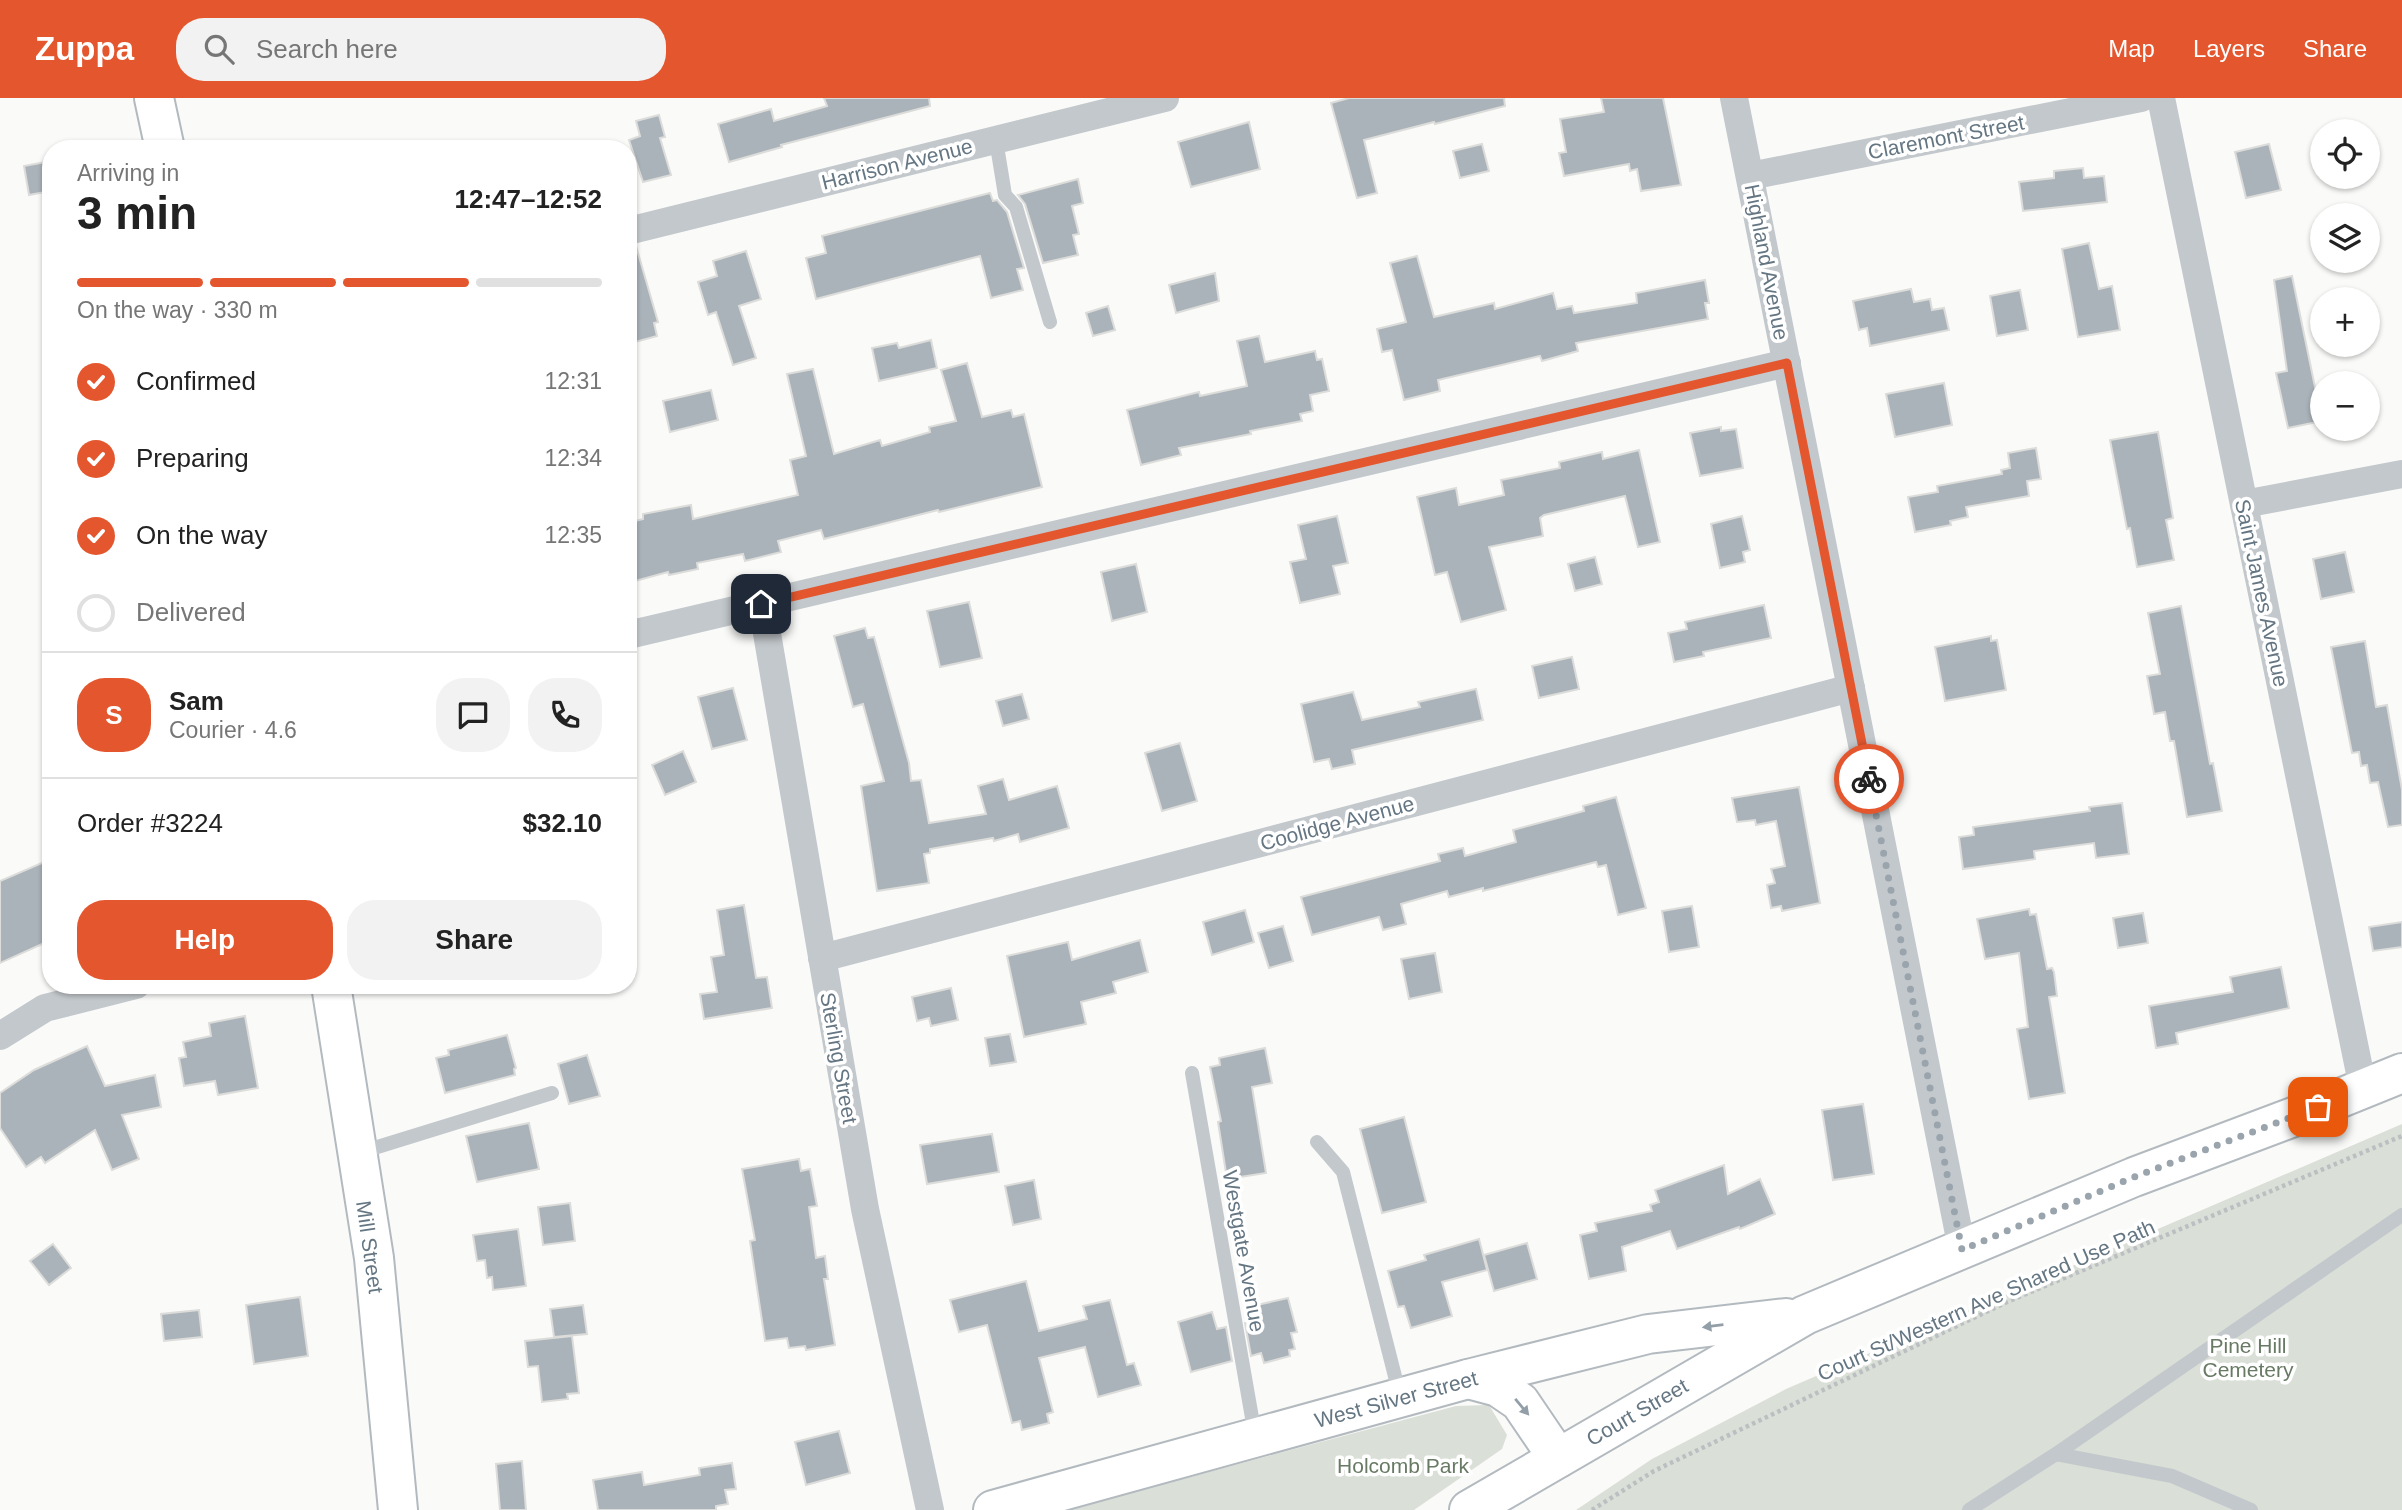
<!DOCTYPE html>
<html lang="en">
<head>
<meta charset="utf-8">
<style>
	:root { --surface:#fff; --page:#f2f2f2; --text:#222; --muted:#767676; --line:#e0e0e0; --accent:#e4572e }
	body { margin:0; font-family:Helvetica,sans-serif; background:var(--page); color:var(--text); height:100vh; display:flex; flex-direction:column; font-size:26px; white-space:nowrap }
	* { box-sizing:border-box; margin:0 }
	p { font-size:23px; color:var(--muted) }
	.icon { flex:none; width:38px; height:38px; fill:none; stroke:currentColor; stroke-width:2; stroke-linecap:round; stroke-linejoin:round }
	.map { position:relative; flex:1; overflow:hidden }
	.drawer { position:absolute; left:42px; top:42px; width:595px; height:854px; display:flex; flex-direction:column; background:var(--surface); border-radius:28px; box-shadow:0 2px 5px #0004 }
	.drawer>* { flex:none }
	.buttons { position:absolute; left:2310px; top:21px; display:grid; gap:14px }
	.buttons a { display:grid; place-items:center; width:70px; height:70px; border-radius:50%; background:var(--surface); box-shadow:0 2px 5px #0004; font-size:35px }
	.pin { position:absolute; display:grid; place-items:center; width:60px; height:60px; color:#fff; margin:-30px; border-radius:14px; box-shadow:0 4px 10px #0006 }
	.courier { position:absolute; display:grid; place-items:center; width:70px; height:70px; margin:-35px; border:5px solid #e4572e; border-radius:50%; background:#fff; color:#222; box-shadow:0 2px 9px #0007 }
	.overview em { font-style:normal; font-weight:700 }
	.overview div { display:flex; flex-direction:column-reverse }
	.overview { display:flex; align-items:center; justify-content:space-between; height:119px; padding:0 35px }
	h1 { font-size:46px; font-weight:700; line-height:52px }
	.bar { display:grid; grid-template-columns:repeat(4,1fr); gap:10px 7px; align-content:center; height:84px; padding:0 35px }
	.bar i { height:9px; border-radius:5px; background:var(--line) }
	.bar .selected { background:var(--accent) }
	.bar p { grid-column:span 4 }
	.line { display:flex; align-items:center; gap:18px; padding:0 35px; border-top:2px solid var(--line) }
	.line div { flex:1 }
	.round { display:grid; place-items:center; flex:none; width:74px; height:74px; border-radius:28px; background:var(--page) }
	ol { padding:0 35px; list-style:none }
	li { display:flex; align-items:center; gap:21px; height:77px }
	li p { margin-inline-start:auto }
	li .icon { padding:7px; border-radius:50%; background:var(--accent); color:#fff; stroke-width:4 }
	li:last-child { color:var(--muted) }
	li i { width:38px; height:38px; border:4px solid var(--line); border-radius:50% }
	.primary-button { display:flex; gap:14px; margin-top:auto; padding:14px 35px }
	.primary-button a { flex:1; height:80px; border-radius:28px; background:var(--accent); color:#fff; font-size:28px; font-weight:700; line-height:80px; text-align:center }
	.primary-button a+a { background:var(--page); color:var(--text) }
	header { display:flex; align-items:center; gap:42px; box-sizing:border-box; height:98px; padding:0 35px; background:var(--accent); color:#fff }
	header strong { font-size:33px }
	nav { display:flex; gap:38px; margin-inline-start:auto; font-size:24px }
	.search { width:490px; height:63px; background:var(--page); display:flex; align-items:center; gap:18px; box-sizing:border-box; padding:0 24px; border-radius:28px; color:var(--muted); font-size:26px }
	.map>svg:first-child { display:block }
	.green { fill:#dadfd7 }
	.building { fill:#aab3b9; stroke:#dcdcda; stroke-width:2 }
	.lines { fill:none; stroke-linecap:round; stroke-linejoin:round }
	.secondary-casing { stroke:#b3babf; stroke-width:42 }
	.path { stroke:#bbbfc2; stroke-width:4.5; stroke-dasharray:3.5 3.5; stroke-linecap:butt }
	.lane { stroke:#c3c8cc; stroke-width:14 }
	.street { stroke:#c3c8cc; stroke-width:28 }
	.secondary { stroke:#fff; stroke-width:38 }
	.oneway { fill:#939fa8 }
	.done { stroke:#99a4ac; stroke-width:7; stroke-dasharray:0 12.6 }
	.route { stroke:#e4572e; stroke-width:9 }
	.labels { text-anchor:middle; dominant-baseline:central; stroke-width:7; stroke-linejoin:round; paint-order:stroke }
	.street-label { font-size:21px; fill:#657683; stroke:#fff }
	.park-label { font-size:21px; fill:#687a64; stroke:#fff }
</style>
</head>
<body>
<header>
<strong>Zuppa</strong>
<div class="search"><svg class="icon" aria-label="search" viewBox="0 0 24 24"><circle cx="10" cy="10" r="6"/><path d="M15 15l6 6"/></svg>Search here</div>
<nav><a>Map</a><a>Layers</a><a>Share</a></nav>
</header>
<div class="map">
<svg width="2402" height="1412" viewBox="0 0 2402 1412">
	<rect width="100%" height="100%" fill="#fafaf8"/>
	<g class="green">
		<path d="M2402 1026V1412H1576L1652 1361 1786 1291Z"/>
		<path d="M1489 1307 1507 1337 1502 1351 1414 1412H1066L1456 1308Z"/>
	</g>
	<g class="building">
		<path d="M824 0H929L930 8 781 47 782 49 729 64 718 26 771 11 774 23 827 8Z"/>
		<path d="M1349 0H1504L1505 8 1435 26 1434 24 1364 42 1377 95 1357 100 1331 5Z"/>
		<path d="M1601 0H1663L1681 87 1641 93 1637 71 1630 73 1629 66 1564 78 1559 55 1566 54 1560 21 1604 14Z"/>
		<path d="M659 17 665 39 660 40 671 77 643 84 629 42 640 38 636 23Z"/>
		<path d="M1249 24 1260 71 1191 89 1178 44Z"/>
		<path d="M1482 46 1489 73 1460 80 1453 53Z"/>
		<path d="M2269 46 2281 92 2246 100 2235 54Z"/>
		<path d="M51 63V93L29 97 24 68Z"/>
		<path d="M2083 70 2084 80 2104 78 2107 104 2023 113 2019 84 2054 80V73Z"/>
		<path d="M1078 81 1083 105 1072 108 1079 136 1073 137 1078 157 1043 165 1025 106 1018 97Z"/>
		<path d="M990 95 993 103 997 102 1007 114 1024 170 1017 171 1023 192 991 200 980 158 816 201 806 160 826 155 822 138Z"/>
		<path d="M2089 145 2099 191 2112 188 2120 232 2078 239 2062 151Z"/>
		<path d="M636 148 658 224 654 225 657 238 628 246V149Z"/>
		<path d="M746 153 761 201 739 208 756 260 733 267 716 214 708 217 698 184 717 178 713 163Z"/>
		<path d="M1417 158 1434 219 1494 205 1495 211 1553 195 1557 211 1572 208 1574 215 1637 205 1636 195 1705 182 1709 205H1705L1708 221 1576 245 1578 253 1542 263 1540 258 1438 282 1440 293 1404 302 1392 252 1382 254 1377 231 1406 224 1390 165Z"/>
		<path d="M1215 175 1219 203 1176 215 1169 187Z"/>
		<path d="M2292 178 2322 323 2288 330 2276 275 2287 273 2274 182Z"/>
		<path d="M1911 191 1914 204 1930 201 1932 212 1944 210 1949 232 1870 248 1867 230 1859 232 1853 203Z"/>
		<path d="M2020 192 2028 232 1997 238 1990 198Z"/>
		<path d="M1108 208 1115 232 1093 238 1086 215Z"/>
		<path d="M1259 238 1265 264 1315 253 1317 262 1322 261 1329 293 1310 297 1313 313 1300 316 1302 323 1250 333 1251 336 1179 350 1181 357 1141 367 1127 312 1199 294 1200 298 1247 288 1237 243Z"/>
		<path d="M931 242 937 270 879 283 872 250 897 245 899 250Z"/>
		<path d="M967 265 982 319 1011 312 1013 319 1024 316 1042 389 939 414 938 412 824 441 821 432 778 443 781 454 745 463 743 456 697 465 698 471 669 477 668 474 628 485V425L643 421V416L691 407 693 421 798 397 790 362 806 358 787 276 813 271 834 356 880 342 882 348 930 334 929 329 956 323 941 272Z"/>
		<path d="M1944 285 1952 327 1895 339 1886 296Z"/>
		<path d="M711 292 718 322 670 334 663 303Z"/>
		<path d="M1721 329V333L1736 331 1743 370 1700 378 1690 335Z"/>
		<path d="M2158 334 2173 420 2166 422 2174 462 2137 469 2130 430 2127 431 2110 342Z"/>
		<path d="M2036 350 2041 381 2027 383 2029 398 1966 409 1968 419 1950 423 1951 427 1915 434 1908 399 1938 394 1937 388 2002 376 2001 372 2010 370 2008 355Z"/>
		<path d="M1639 352 1660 444 1638 449 1625 398 1544 417 1540 420 1543 438 1489 449 1506 512 1461 524 1447 474 1435 477 1417 399 1456 390 1459 407 1504 397 1501 382 1560 370 1559 364 1602 354 1603 361Z"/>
		<path d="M1337 418 1348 465 1333 468 1340 496 1300 505 1290 464 1306 461 1298 427Z"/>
		<path d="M1742 418 1750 452 1743 454 1745 464 1720 470 1711 426Z"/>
		<path d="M2345 454 2354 494 2321 501 2313 461Z"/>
		<path d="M1595 459 1602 486 1575 493 1568 466Z"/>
		<path d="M1136 466 1147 514 1112 523 1101 474Z"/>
		<path d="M969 504 982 560 940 569 927 513Z"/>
		<path d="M1764 507 1771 540 1703 554 1704 558 1674 564 1668 535 1687 531 1685 524Z"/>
		<path d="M2181 508 2210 666 2213 665 2222 713 2187 719 2174 643H2170L2165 614 2154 616 2147 578 2160 576 2148 515Z"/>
		<path d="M865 530 868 540 874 539 909 665 911 683 921 682 929 725 986 716 978 688 1003 681 1009 702 1057 688 1069 730 1020 744 1018 736 994 743 993 740 930 751V755L924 756 929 785 877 793 861 688 884 683 863 606 853 609 834 538Z"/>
		<path d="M1991 538V543L1997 542 2006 592 1945 603 1935 549Z"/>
		<path d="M2365 543 2376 609 2387 607 2402 692V727L2388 729 2378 684 2370 685 2367 667 2361 668 2359 654 2352 655 2331 549Z"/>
		<path d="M1572 559 1579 591 1539 600 1532 568Z"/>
		<path d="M733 590 747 642 712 651 698 599Z"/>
		<path d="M1476 591 1483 622 1352 652 1355 666 1332 671 1329 661 1314 664 1301 606 1353 594 1362 622 1420 609 1418 604Z"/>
		<path d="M1022 596 1029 621 1003 628 996 603Z"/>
		<path d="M1180 645 1197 703 1162 713 1145 655Z"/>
		<path d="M683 653 696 684 665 697 652 667Z"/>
		<path d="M1799 689 1820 805 1782 813 1781 808 1771 810 1767 787 1775 785 1771 771 1785 768 1776 723 1756 727 1755 722 1737 724 1732 700Z"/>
		<path d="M1616 699 1646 810 1618 817 1606 767 1598 769 1596 764 1483 793V790L1449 799 1447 793 1401 806 1406 826 1383 832 1379 819 1312 837 1301 799 1440 763 1438 756 1463 750 1465 758 1516 744 1513 732 1584 713 1583 708Z"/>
		<path d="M2122 705 2129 756 2096 760 2094 745 2034 753 2035 761 1963 771 1959 739 1974 737 1973 729 2090 713 2089 709Z"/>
		<path d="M51 761V842L0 865V783Z"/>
		<path d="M744 807 756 880 767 879 772 910 704 921 700 896 717 894 711 859 724 857 717 812Z"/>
		<path d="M1692 808 1699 849 1669 854 1662 813Z"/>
		<path d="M2029 811 2030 817 2036 816 2047 871 2052 870 2054 874 2057 898 2049 899 2065 995 2029 1001 2017 931 2028 929 2019 855 1985 861 1977 821Z"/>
		<path d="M1245 812 1254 844 1212 857 1203 824Z"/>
		<path d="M2143 815 2148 845 2118 850 2113 820Z"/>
		<path d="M2402 824V849L2373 853 2369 829Z"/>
		<path d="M1283 828 1293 863 1269 870 1258 835Z"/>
		<path d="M1140 842 1148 874 1113 884 1116 895 1081 904 1086 926 1024 939 1007 858 1068 844 1072 862Z"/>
		<path d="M1435 855 1442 894 1409 901 1401 861Z"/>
		<path d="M2281 869 2289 910 2176 935 2178 946 2156 950 2149 908 2233 894 2230 879Z"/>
		<path d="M951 890 958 922 931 928 929 920 917 923 912 899Z"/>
		<path d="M245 918 258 990 218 997 215 983 184 988 179 960 186 959 183 944 211 938 209 925Z"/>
		<path d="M1010 936 1016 964 990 968 985 940Z"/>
		<path d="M507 937 516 970 514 971 515 977 445 995 436 960 449 957 448 952Z"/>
		<path d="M87 948 105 988 155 977 161 1009 122 1017 139 1061 112 1072 95 1032 45 1065 41 1059 26 1069 0 1030V995L34 972Z"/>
		<path d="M1265 950 1272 985 1252 989 1266 1075 1227 1081 1218 1024 1221 1023 1210 969 1220 967 1219 960Z"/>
		<path d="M587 957 600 998 569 1006 558 966Z"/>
		<path d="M1863 1006 1874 1076 1833 1082 1822 1012Z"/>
		<path d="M1404 1019 1426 1104 1382 1115 1360 1031Z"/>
		<path d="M529 1025 539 1071 477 1084 466 1038Z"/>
		<path d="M992 1036 999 1074 927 1086 920 1047Z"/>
		<path d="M799 1061 801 1073 810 1071 817 1108 809 1109 816 1160 825 1158 828 1181H824L835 1247 806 1252 805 1248 789 1250 787 1240 765 1243 750 1143 755 1142 742 1071Z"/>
		<path d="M1724 1067 1728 1096 1760 1081 1775 1116 1740 1131 1739 1129 1677 1151 1670 1133 1622 1149 1626 1173 1589 1181 1580 1137 1597 1133 1595 1125 1652 1113 1650 1107 1659 1104 1655 1092Z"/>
		<path d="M1034 1082 1041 1121 1013 1127 1005 1088Z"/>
		<path d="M570 1105 575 1143 543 1147 538 1109Z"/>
		<path d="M518 1131 526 1188 493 1192 492 1179 487 1180 485 1162 477 1163 473 1137Z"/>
		<path d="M1479 1141 1487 1172 1442 1184 1452 1218 1411 1230 1404 1208 1398 1209 1388 1173 1426 1162 1424 1157Z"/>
		<path d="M1527 1145 1537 1181 1494 1193 1484 1157Z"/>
		<path d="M53 1146 71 1170 49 1187 30 1163Z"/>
		<path d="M1026 1183 1039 1233 1087 1221 1083 1208 1110 1202 1127 1267 1134 1265 1141 1287 1098 1299 1085 1249 1039 1260 1053 1314 1047 1316 1049 1325 1022 1332 1020 1323 1012 1325 987 1227 959 1234 950 1202Z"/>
		<path d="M300 1199 308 1258 254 1266 246 1207Z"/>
		<path d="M1288 1200 1297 1234 1291 1235 1295 1251 1289 1252 1290 1258 1264 1265 1261 1255 1251 1258 1245 1225 1260 1221 1257 1207Z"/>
		<path d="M583 1207 587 1236 554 1239 550 1211Z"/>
		<path d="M199 1212 202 1239 164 1243 161 1216Z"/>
		<path d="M1212 1214 1217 1231 1226 1229 1232 1263 1191 1274 1178 1224Z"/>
		<path d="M572 1238 579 1295 567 1296 568 1301 542 1304 538 1268 528 1269 525 1243Z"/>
		<path d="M839 1333 850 1375 806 1387 795 1344Z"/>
		<path d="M522 1363 526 1412H500L496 1366Z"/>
		<path d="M732 1365 736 1391 725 1392 728 1406 716 1408V1412H598L593 1382 642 1374 644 1387 700 1377 699 1370Z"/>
	</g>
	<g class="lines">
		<g class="secondary-casing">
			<g id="secondary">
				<path d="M154 0 165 51"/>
				<path d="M331 887 374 1160 398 1412"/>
				<path d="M1468 1281 1498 1289 1520 1304 1558 1360"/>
				<path d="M993 1412 1468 1281 1648 1236 1786 1220"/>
				<path d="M1469 1412 1805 1217 2134 1079 2296 1018 2402 975"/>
			</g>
		</g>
		<path class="path" d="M1592 1412 1654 1373 2007 1204 2402 1038"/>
		<g class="lane">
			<path d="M996 42 1005 97 1016 109 1050 224"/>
			<path d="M1192 975 1255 1337"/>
			<path d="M1317 1044 1343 1074 1400 1298"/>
			<path d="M358 1055 552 995"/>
			<path d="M2056 1356 2172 1378 2251 1412"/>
			<path d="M1969 1412 2056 1356 2402 1117"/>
		</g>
		<g class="street">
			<path d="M1734 0 1962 1151"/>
			<path d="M2161 0 2363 990"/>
			<path d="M1750 78 2141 0"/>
			<path d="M628 133 1165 0"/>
			<path d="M2244 406 2402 376"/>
			<path d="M762 506 865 1111 930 1412"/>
			<path d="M628 537 1787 265"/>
			<path d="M822 860 1851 590"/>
			<path d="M0 938 45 910 136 887"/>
		</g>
		<use href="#secondary" class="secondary"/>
	</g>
	<defs><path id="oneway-solid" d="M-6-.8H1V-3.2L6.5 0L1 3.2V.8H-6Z" transform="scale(1.75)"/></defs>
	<g class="oneway">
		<use href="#oneway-solid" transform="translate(1713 1228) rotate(173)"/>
		<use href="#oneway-solid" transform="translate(1522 1309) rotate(50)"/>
	</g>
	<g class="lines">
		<path class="done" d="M1869 681 1962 1152 2134 1079 2318 1009"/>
		<path class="route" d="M761 506 1787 265 1869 681"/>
	</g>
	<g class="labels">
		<g class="street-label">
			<text transform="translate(1946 39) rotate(-11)">Claremont Street</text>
			<text transform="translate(897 66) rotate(-14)">Harrison Avenue</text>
			<text transform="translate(1767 164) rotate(79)">Highland Avenue</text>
			<text transform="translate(2262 495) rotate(78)">Saint James Avenue</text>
			<text transform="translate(1337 725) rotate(-15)">Coolidge Avenue</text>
			<text transform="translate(839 960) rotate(80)">Sterling Street</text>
			<text transform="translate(370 1149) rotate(82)">Mill Street</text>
			<text transform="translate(1244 1153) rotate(80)">Westgate Avenue</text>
			<text transform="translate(1986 1202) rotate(-24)">Court St/Western Ave Shared Use Path</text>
			<text transform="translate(1396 1301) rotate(-15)">West Silver Street</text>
			<text transform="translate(1637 1314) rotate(-30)">Court Street</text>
		</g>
		<g class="park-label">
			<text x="2248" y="1247">Pine Hill<tspan x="2248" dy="24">Cemetery</tspan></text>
			<text x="1403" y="1367">Holcomb Park</text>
		</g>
	</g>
</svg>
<div class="buttons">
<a><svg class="icon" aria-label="locate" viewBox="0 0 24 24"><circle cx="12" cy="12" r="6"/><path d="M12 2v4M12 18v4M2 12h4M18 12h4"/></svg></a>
<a><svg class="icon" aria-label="layers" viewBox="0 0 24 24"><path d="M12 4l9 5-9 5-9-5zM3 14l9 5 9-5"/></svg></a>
<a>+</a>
<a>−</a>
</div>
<div class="pin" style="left:2318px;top:1009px;background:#ea580c"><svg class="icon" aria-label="bag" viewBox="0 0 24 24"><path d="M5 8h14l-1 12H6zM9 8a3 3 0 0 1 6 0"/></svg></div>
<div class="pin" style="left:761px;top:506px;background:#1f2937"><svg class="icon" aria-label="home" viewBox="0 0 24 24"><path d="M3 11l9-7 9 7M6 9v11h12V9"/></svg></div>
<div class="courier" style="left:1869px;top:681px"><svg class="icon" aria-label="bike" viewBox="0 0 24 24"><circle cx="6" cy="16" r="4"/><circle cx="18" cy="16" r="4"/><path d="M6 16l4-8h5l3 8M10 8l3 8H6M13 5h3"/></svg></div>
<section class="drawer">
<div class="overview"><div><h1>3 min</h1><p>Arriving in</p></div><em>12:47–12:52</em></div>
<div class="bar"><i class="selected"></i><i class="selected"></i><i class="selected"></i><i></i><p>On the way · 330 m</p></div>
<ol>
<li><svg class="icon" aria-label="check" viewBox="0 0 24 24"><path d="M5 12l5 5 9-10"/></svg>Confirmed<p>12:31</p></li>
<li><svg class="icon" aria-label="check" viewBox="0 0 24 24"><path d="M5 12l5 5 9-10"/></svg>Preparing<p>12:34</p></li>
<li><svg class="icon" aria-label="check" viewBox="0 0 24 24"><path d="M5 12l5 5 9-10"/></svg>On the way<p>12:35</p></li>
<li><i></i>Delivered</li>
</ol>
<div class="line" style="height:126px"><b class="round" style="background:var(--accent);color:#fff">S</b><div><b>Sam</b><p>Courier · 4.6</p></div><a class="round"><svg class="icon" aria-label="chat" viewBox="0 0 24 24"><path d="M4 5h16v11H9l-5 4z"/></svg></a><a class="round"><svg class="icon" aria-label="phone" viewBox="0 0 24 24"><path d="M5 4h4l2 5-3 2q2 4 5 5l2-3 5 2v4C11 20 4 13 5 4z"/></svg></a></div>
<div class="line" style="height:91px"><div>Order #3224</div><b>$32.10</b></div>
<div class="primary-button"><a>Help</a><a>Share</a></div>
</section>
</div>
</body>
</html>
